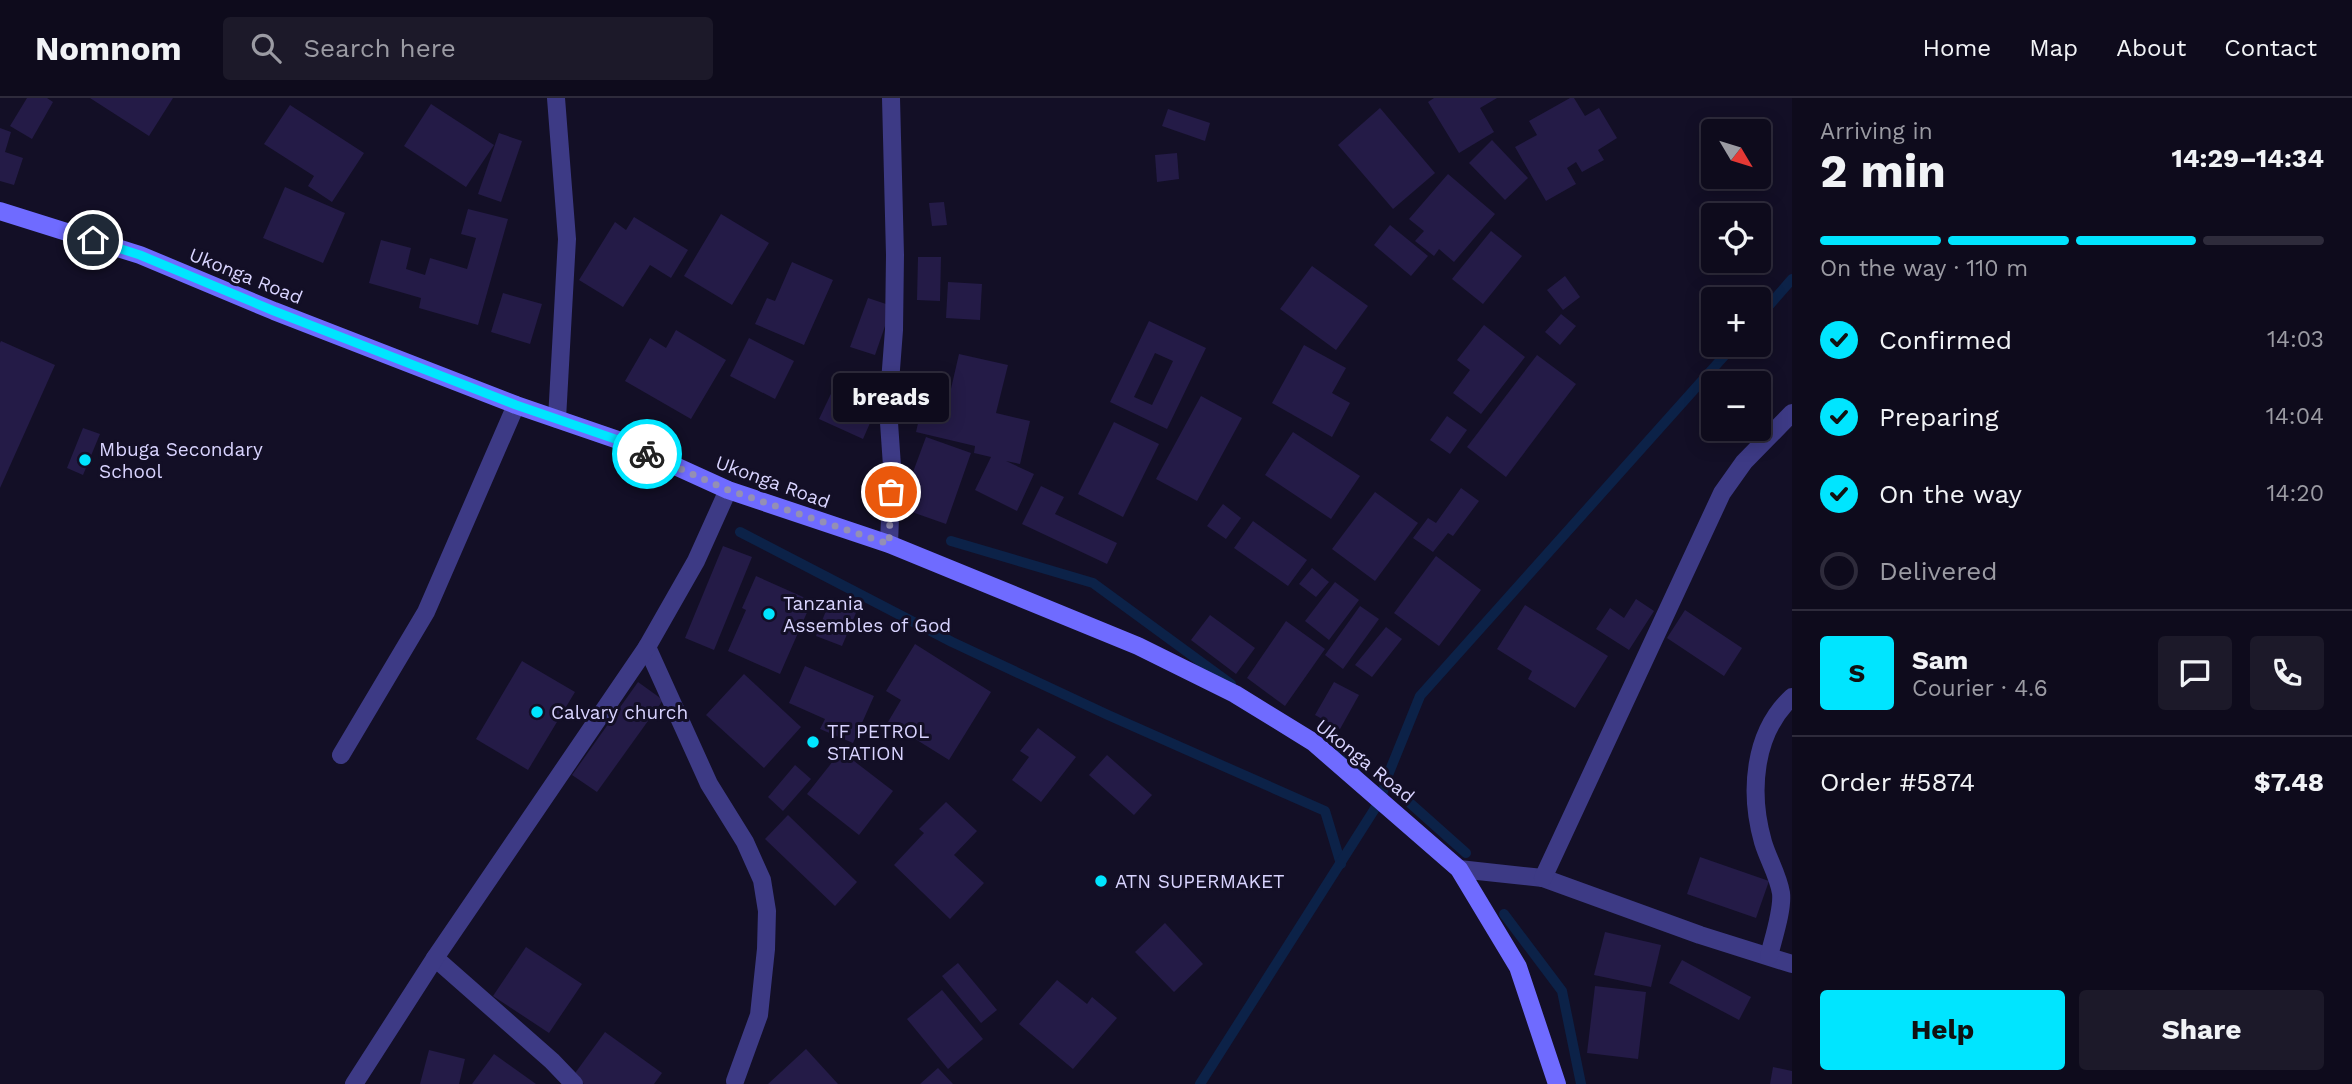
<!DOCTYPE html>
<html lang="en">
<head>
<meta charset="utf-8">
<style>
	:root { --surface:#0e0b1c; --page:#1c1929; --text:#f1f3f6; --muted:#9b9ba3; --line:#2e2b3b; --accent:#00e5ff }
	body { margin:0; font-family:"Work Sans",sans-serif; background:var(--page); color:var(--text); height:100vh; display:flex; flex-direction:column; font-size:26px; white-space:nowrap }
	* { box-sizing:border-box; margin:0 }
	p { font-size:23px; color:var(--muted) }
	.icon { flex:none; width:38px; height:38px; fill:none; stroke:currentColor; stroke-width:2; stroke-linecap:round; stroke-linejoin:round }
	.map { position:relative; flex:1; overflow:hidden }
	.drawer { display:flex; flex-direction:column; background:var(--surface); width:560px }
	.drawer>* { flex:none }
	.needle { width:46px; rotate:128deg }
	.fabs { position:absolute; left:1701px; top:21px; display:grid; gap:14px }
	.fabs a { display:grid; place-items:center; width:70px; height:70px; border-radius:7px; background:var(--surface); box-shadow:0 4px 18px #0003,0 0 0 2px var(--line); font-size:35px }
	.pin { position:absolute; display:grid; place-items:center; width:60px; height:60px; color:#fff; margin:-30px; border:4px solid #fff; border-radius:50%; box-shadow:0 2px 7px #0007 }
	.courier { position:absolute; display:grid; place-items:center; width:70px; height:70px; margin:-35px; border:5px solid #00e5ff; border-radius:50%; background:#fff; color:#222; box-shadow:0 2px 9px #0007 }
	.bubble { position:absolute; height:49px; border-radius:7px; background:var(--surface); box-shadow:0 4px 18px #0003,0 0 0 2px var(--line); font-size:23px; font-weight:700; line-height:49px; text-align:center }
	.summary em { font-style:normal; font-weight:700 }
	.summary div { display:flex; flex-direction:column-reverse }
	.summary { display:flex; align-items:center; justify-content:space-between; height:119px; padding:0 28px }
	h1 { font-size:46px; font-weight:700; line-height:52px }
	.bar { display:grid; grid-template-columns:repeat(4,1fr); gap:10px 7px; align-content:center; height:84px; padding:0 28px }
	.bar i { height:9px; border-radius:5px; background:var(--line) }
	.bar .selected { background:var(--accent) }
	.bar p { grid-column:span 4 }
	.line { display:flex; align-items:center; gap:18px; padding:0 28px; border-top:2px solid var(--line) }
	.line div { flex:1 }
	.round { display:grid; place-items:center; flex:none; width:74px; height:74px; border-radius:7px; background:var(--page) }
	ol { padding:0 28px; list-style:none }
	li { display:flex; align-items:center; gap:21px; height:77px }
	li p { margin-inline-start:auto }
	li .icon { padding:7px; border-radius:50%; background:var(--accent); color:#111; stroke-width:4 }
	li:last-child { color:var(--muted) }
	li i { width:38px; height:38px; border:4px solid var(--line); border-radius:50% }
	.button { display:flex; gap:14px; margin-top:auto; padding:14px 28px }
	.button a { flex:1; height:80px; border-radius:7px; background:var(--accent); color:#111; font-size:28px; font-weight:700; line-height:80px; text-align:center }
	.button a+a { background:var(--page); color:var(--text) }
	header { display:flex; align-items:center; gap:42px; box-sizing:border-box; height:98px; padding:0 35px; background:var(--surface); border-bottom:2px solid var(--line) }
	header strong { font-size:33px }
	nav { display:flex; gap:38px; margin-inline-start:auto; font-size:24px }
	.search { width:490px; height:63px; background:var(--page); display:flex; align-items:center; gap:18px; box-sizing:border-box; padding:0 24px; border-radius:7px; color:var(--muted); font-size:26px }
	main { display:flex; flex:1; min-height:0 }
	.map>svg:first-child { display:block }
	.lines { fill:none; stroke-linecap:round; stroke-linejoin:round }
	.stream { stroke:#0c2248; stroke-width:10 }
	.building { fill:#241b47; fill-rule:evenodd }
	.lane { stroke:#3d3a85; stroke-width:18 }
	.street { stroke:#3d3a85; stroke-width:18 }
	.secondary { stroke:#6f6bff; stroke-width:18 }
	.done { stroke:#948fb3; stroke-width:7; stroke-dasharray:0 12.6 }
	.route { stroke:#00e5ff; stroke-width:9 }
	.poi-dot { fill:#00e5ff; stroke:#130f26; stroke-width:2.5 }
	.labels { text-anchor:middle; dominant-baseline:central; stroke-width:6; stroke-linejoin:round; paint-order:stroke }
	.street-label { font-size:19px; fill:#d9d4ff; stroke:#130f26 }
	.poi-label { font-size:19px; fill:#d9d4ff; stroke:#130f26; text-anchor:start }
</style>
</head>
<body>
<header>
<strong>Nomnom</strong>
<div class="search"><svg class="icon" aria-label="search" viewBox="0 0 24 24"><circle cx="10" cy="10" r="6"/><path d="M15 15l6 6"/></svg>Search here</div>
<nav><a>Home</a><a>Map</a><a>About</a><a>Contact</a></nav>
</header>
<main>
<div class="map">
<svg width="1792" height="986" viewBox="0 0 1792 986">
	<rect width="100%" height="100%" fill="#130f26"/>
	<g class="lines">
		<g class="stream">
			<path d="M1759 219 1792 181"/>
			<path d="M740 434 952 544 1108 617 1325 713 1341 766"/>
			<path d="M951 443 1093 485 1231 586"/>
			<path d="M1338 656 1357 669"/>
			<path d="M1411 706 1466 755"/>
			<path d="M1504 816 1562 893 1581 986"/>
			<path d="M1200 986 1381 701 1386 682 1420 598 1734 247"/>
		</g>
	</g>
	<g class="building">
		<path d="M27 0H47L53 4 32 41 10 28Z"/>
		<path d="M90 0H173L149 38Z"/>
		<path d="M1434 0H1497L1480 10 1494 34 1459 55 1428 4Z"/>
		<path d="M1570 0H1574L1585 18 1599 10 1617 40 1598 52 1604 62 1582 74 1576 64 1567 70 1576 86 1546 103 1515 49 1537 37 1529 23Z"/>
		<path d="M431 6 494 47 466 89 404 48Z"/>
		<path d="M290 7 364 55 332 104 308 88 314 78 264 46Z"/>
		<path d="M1380 10 1435 75 1393 111 1338 47Z"/>
		<path d="M1168 11 1210 25 1205 43 1162 28Z"/>
		<path d="M0 30 11 34 5 54 23 60 14 87 0 83Z"/>
		<path d="M499 35 522 43 501 104 478 96Z"/>
		<path d="M1492 42 1528 80 1505 102 1469 65Z"/>
		<path d="M1177 55 1179 81 1157 84 1155 57Z"/>
		<path d="M1448 76 1495 116 1454 164 1439 151 1434 158 1415 143 1424 133 1409 121Z"/>
		<path d="M285 89 345 115 323 165 263 140Z"/>
		<path d="M944 104 947 127 932 128 929 105Z"/>
		<path d="M468 111 508 121 478 227 419 210 421 200 369 185 381 142 411 150 406 171 425 177 430 160 467 171 476 140 461 136Z"/>
		<path d="M721 116 769 145 732 207 684 178Z"/>
		<path d="M634 119 688 152 671 180 650 167 623 209 579 182 615 124 626 132Z"/>
		<path d="M1390 127 1428 158 1411 178 1374 147Z"/>
		<path d="M1491 133 1522 158 1483 206 1452 181Z"/>
		<path d="M918 159H941L940 203 917 202Z"/>
		<path d="M792 164 833 182 804 247 755 226 767 200 775 203Z"/>
		<path d="M1312 168 1368 208 1336 252 1280 211Z"/>
		<path d="M1565 178 1580 199 1563 212 1547 192Z"/>
		<path d="M948 184 982 186 980 222 946 220Z"/>
		<path d="M503 195 542 206 530 246 491 234Z"/>
		<path d="M868 200 892 208 875 257 850 249Z"/>
		<path d="M1561 216 1576 228 1560 247 1545 234Z"/>
		<path d="M1149 223 1206 250 1167 331 1110 304ZM1155 255 1173 263 1152 307 1134 299Z"/>
		<path d="M1484 227 1525 259 1481 316 1453 295 1470 272 1457 262Z"/>
		<path d="M676 232 726 262 691 321 625 283 650 240 666 250Z"/>
		<path d="M749 240 794 263 775 301 730 278Z"/>
		<path d="M1 243 55 267 0 390V245Z"/>
		<path d="M1304 247 1346 270 1332 295 1350 305 1332 339 1272 305Z"/>
		<path d="M959 256 1008 267 996 315 1030 323 1020 366 1006 363 1034 376 1017 413 975 392 991 359 974 355 975 348 916 334 919 321 912 319 916 301 947 308Z"/>
		<path d="M1537 257 1576 286 1506 379 1467 349Z"/>
		<path d="M838 281 881 300 863 341 819 321Z"/>
		<path d="M1201 298 1242 320 1197 403 1156 381Z"/>
		<path d="M1447 318 1467 332 1450 356 1430 342Z"/>
		<path d="M1114 324 1159 346 1123 419 1078 396Z"/>
		<path d="M83 330 100 336 83 377 67 370Z"/>
		<path d="M1293 334 1360 378 1331 421 1265 377Z"/>
		<path d="M926 339 971 355 946 426 909 413 916 396 906 393Z"/>
		<path d="M1041 388 1064 399 1055 416 1117 445 1107 466 1022 426Z"/>
		<path d="M1461 390 1479 403 1453 438 1448 435 1433 454 1413 440 1428 420 1436 425Z"/>
		<path d="M1375 394 1418 425 1375 483 1332 451Z"/>
		<path d="M1223 406 1241 420 1226 441 1207 428Z"/>
		<path d="M1253 423 1307 462 1288 488 1234 450Z"/>
		<path d="M723 448 752 459 714 552 685 540Z"/>
		<path d="M1436 458 1481 492 1439 548 1394 515Z"/>
		<path d="M1312 470 1329 484 1316 499 1299 486Z"/>
		<path d="M756 478 812 503 780 576 728 553 746 512 742 510Z"/>
		<path d="M1335 484 1359 502 1329 542 1305 523Z"/>
		<path d="M831 500 858 510 842 548 816 538Z"/>
		<path d="M1636 501 1654 513 1629 552 1596 531 1610 510 1624 520Z"/>
		<path d="M1525 507 1608 558 1575 610 1528 581 1532 573 1497 551Z"/>
		<path d="M1360 508 1379 521 1343 571 1325 557Z"/>
		<path d="M1685 512 1742 550 1724 578 1667 540Z"/>
		<path d="M1210 517 1255 550 1236 576 1191 542Z"/>
		<path d="M1286 523 1325 551 1285 608 1247 580Z"/>
		<path d="M1386 529 1402 541 1372 579 1355 567Z"/>
		<path d="M915 546 991 594 949 662 888 624 901 602 886 593Z"/>
		<path d="M522 563 575 594 528 672 476 641Z"/>
		<path d="M805 568 874 598 853 645 820 631 825 621 789 605Z"/>
		<path d="M744 576 801 629 764 670 706 617Z"/>
		<path d="M638 584 663 602 597 694 572 677Z"/>
		<path d="M1334 584 1359 597 1340 631 1315 617Z"/>
		<path d="M1038 630 1076 659 1041 704 1012 682 1029 659 1020 653Z"/>
		<path d="M841 653 893 693 859 737 807 696Z"/>
		<path d="M1107 657 1152 697 1134 717 1089 677Z"/>
		<path d="M795 667 811 681 783 713 768 699Z"/>
		<path d="M946 704 977 733 954 757 984 785 950 821 894 767 924 735 919 731Z"/>
		<path d="M788 717 857 784 835 808 765 741Z"/>
		<path d="M1700 759 1769 783 1756 820 1687 796Z"/>
		<path d="M1165 825 1203 866 1174 894 1135 854Z"/>
		<path d="M1605 834 1661 847 1651 889 1594 877Z"/>
		<path d="M526 849 582 886 549 935 493 898Z"/>
		<path d="M1682 862 1751 899 1739 922 1669 885Z"/>
		<path d="M958 865 997 912 981 925 942 878Z"/>
		<path d="M1057 882 1087 906 1092 899 1117 920 1073 971 1019 926Z"/>
		<path d="M1595 888 1646 894 1638 961 1587 955Z"/>
		<path d="M942 892 983 941 948 971 907 921Z"/>
		<path d="M605 934 662 975 654 986H584L573 978Z"/>
		<path d="M806 951 838 986H768Z"/>
		<path d="M429 952 465 961 459 986H420Z"/>
		<path d="M494 956 536 986H472Z"/>
		<path d="M1773 969 1792 973V986H1770Z"/>
		<path d="M938 970 953 986H920Z"/>
	</g>
	<g class="lines">
		<path class="lane" d="M341 657 426 514 516 307"/>
		<g class="street">
			<path d="M556 0 567 141 557 321"/>
			<path d="M889 446 892 368 888 310 894 232 895 157 891 0"/>
			<path d="M647 549 709 686 745 744 762 782 767 813 766 851 759 917 735 983"/>
			<path d="M1459 771 1543 780 1700 837 1792 866"/>
			<path d="M1543 780 1722 395 1744 364 1792 315"/>
			<path d="M1769 858C1773 841 1783 812 1781 795 1778 777 1768 761 1763 744 1749 695 1753 635 1792 599"/>
			<path d="M435 860 552 963 574 986"/>
			<path d="M354 986 435 860 647 549 696 463 728 392"/>
		</g>
		<path class="secondary" d="M0 113 140 157 274 213 516 307 618 342 728 392 889 446 1138 548 1235 596 1313 644 1459 771 1518 869 1557 986"/>
	</g>
	<g class="lines">
		<path class="done" d="M647 356 728 392 889 446 891 394"/>
		<path class="route" d="M93 142 140 157 274 213 516 307 618 342 647 356"/>
	</g>
	<g class="poi-dot">
		<circle cx="85" cy="362" r="7"/>
		<circle cx="769" cy="516" r="7"/>
		<circle cx="537" cy="614" r="7"/>
		<circle cx="813" cy="644" r="7"/>
		<circle cx="1101" cy="783" r="7"/>
	</g>
	<g class="labels">
		<g class="street-label">
			<text transform="translate(246 178) rotate(22)">Ukonga Road</text>
			<text transform="translate(773 384) rotate(20)">Ukonga Road</text>
			<text transform="translate(1365 663) rotate(39)">Ukonga Road</text>
		</g>
		<g class="poi-label">
			<text x="99" y="351">Mbuga Secondary<tspan x="99" dy="22">School</tspan></text>
			<text x="783" y="505">Tanzania<tspan x="783" dy="22">Assembles of God</tspan></text>
			<text x="551" y="614">Calvary church</text>
			<text x="827" y="633">TF PETROL<tspan x="827" dy="22">STATION</tspan></text>
			<text x="1115" y="783">ATN SUPERMAKET</text>
		</g>
	</g>
</svg>
<div class="fabs">
<a><svg class="needle" viewBox="-14 -14 28 28"><path d="M0-13l5 13h-10z" fill="#e53935"/><path d="M0 13l5-13h-10z" fill="#9b9ba3"/></svg></a>
<a><svg class="icon" aria-label="locate" viewBox="0 0 24 24"><circle cx="12" cy="12" r="6"/><path d="M12 2v4M12 18v4M2 12h4M18 12h4"/></svg></a>
<a>+</a>
<a>−</a>
</div>
<div class="pin" style="left:891px;top:394px;background:#ea580c"><svg class="icon" aria-label="bag" viewBox="0 0 24 24"><path d="M5 8h14l-1 12H6zM9 8a3 3 0 0 1 6 0"/></svg></div>
<div class="pin" style="left:93px;top:142px;background:#1f2937"><svg class="icon" aria-label="home" viewBox="0 0 24 24"><path d="M3 11l9-7 9 7M6 9v11h12V9"/></svg></div>
<div class="courier" style="left:647px;top:356px"><svg class="icon" aria-label="bike" viewBox="0 0 24 24"><circle cx="6" cy="16" r="4"/><circle cx="18" cy="16" r="4"/><path d="M6 16l4-8h5l3 8M10 8l3 8H6M13 5h3"/></svg></div>
<div class="bubble" style="left:833px;top:275px;width:116px">breads</div>
</div>
<section class="drawer">
<div class="summary"><div><h1>2 min</h1><p>Arriving in</p></div><em>14:29–14:34</em></div>
<div class="bar"><i class="selected"></i><i class="selected"></i><i class="selected"></i><i></i><p>On the way · 110 m</p></div>
<ol>
<li><svg class="icon" aria-label="check" viewBox="0 0 24 24"><path d="M5 12l5 5 9-10"/></svg>Confirmed<p>14:03</p></li>
<li><svg class="icon" aria-label="check" viewBox="0 0 24 24"><path d="M5 12l5 5 9-10"/></svg>Preparing<p>14:04</p></li>
<li><svg class="icon" aria-label="check" viewBox="0 0 24 24"><path d="M5 12l5 5 9-10"/></svg>On the way<p>14:20</p></li>
<li><i></i>Delivered</li>
</ol>
<div class="line" style="height:126px"><b class="round" style="background:var(--accent);color:#111">S</b><div><b>Sam</b><p>Courier · 4.6</p></div><a class="round"><svg class="icon" aria-label="chat" viewBox="0 0 24 24"><path d="M4 5h16v11H9l-5 4z"/></svg></a><a class="round"><svg class="icon" aria-label="phone" viewBox="0 0 24 24"><path d="M5 4h4l2 5-3 2q2 4 5 5l2-3 5 2v4C11 20 4 13 5 4z"/></svg></a></div>
<div class="line" style="height:91px"><div>Order #5874</div><b>$7.48</b></div>
<div class="button"><a>Help</a><a>Share</a></div>
</section>
</main>
</body>
</html>
